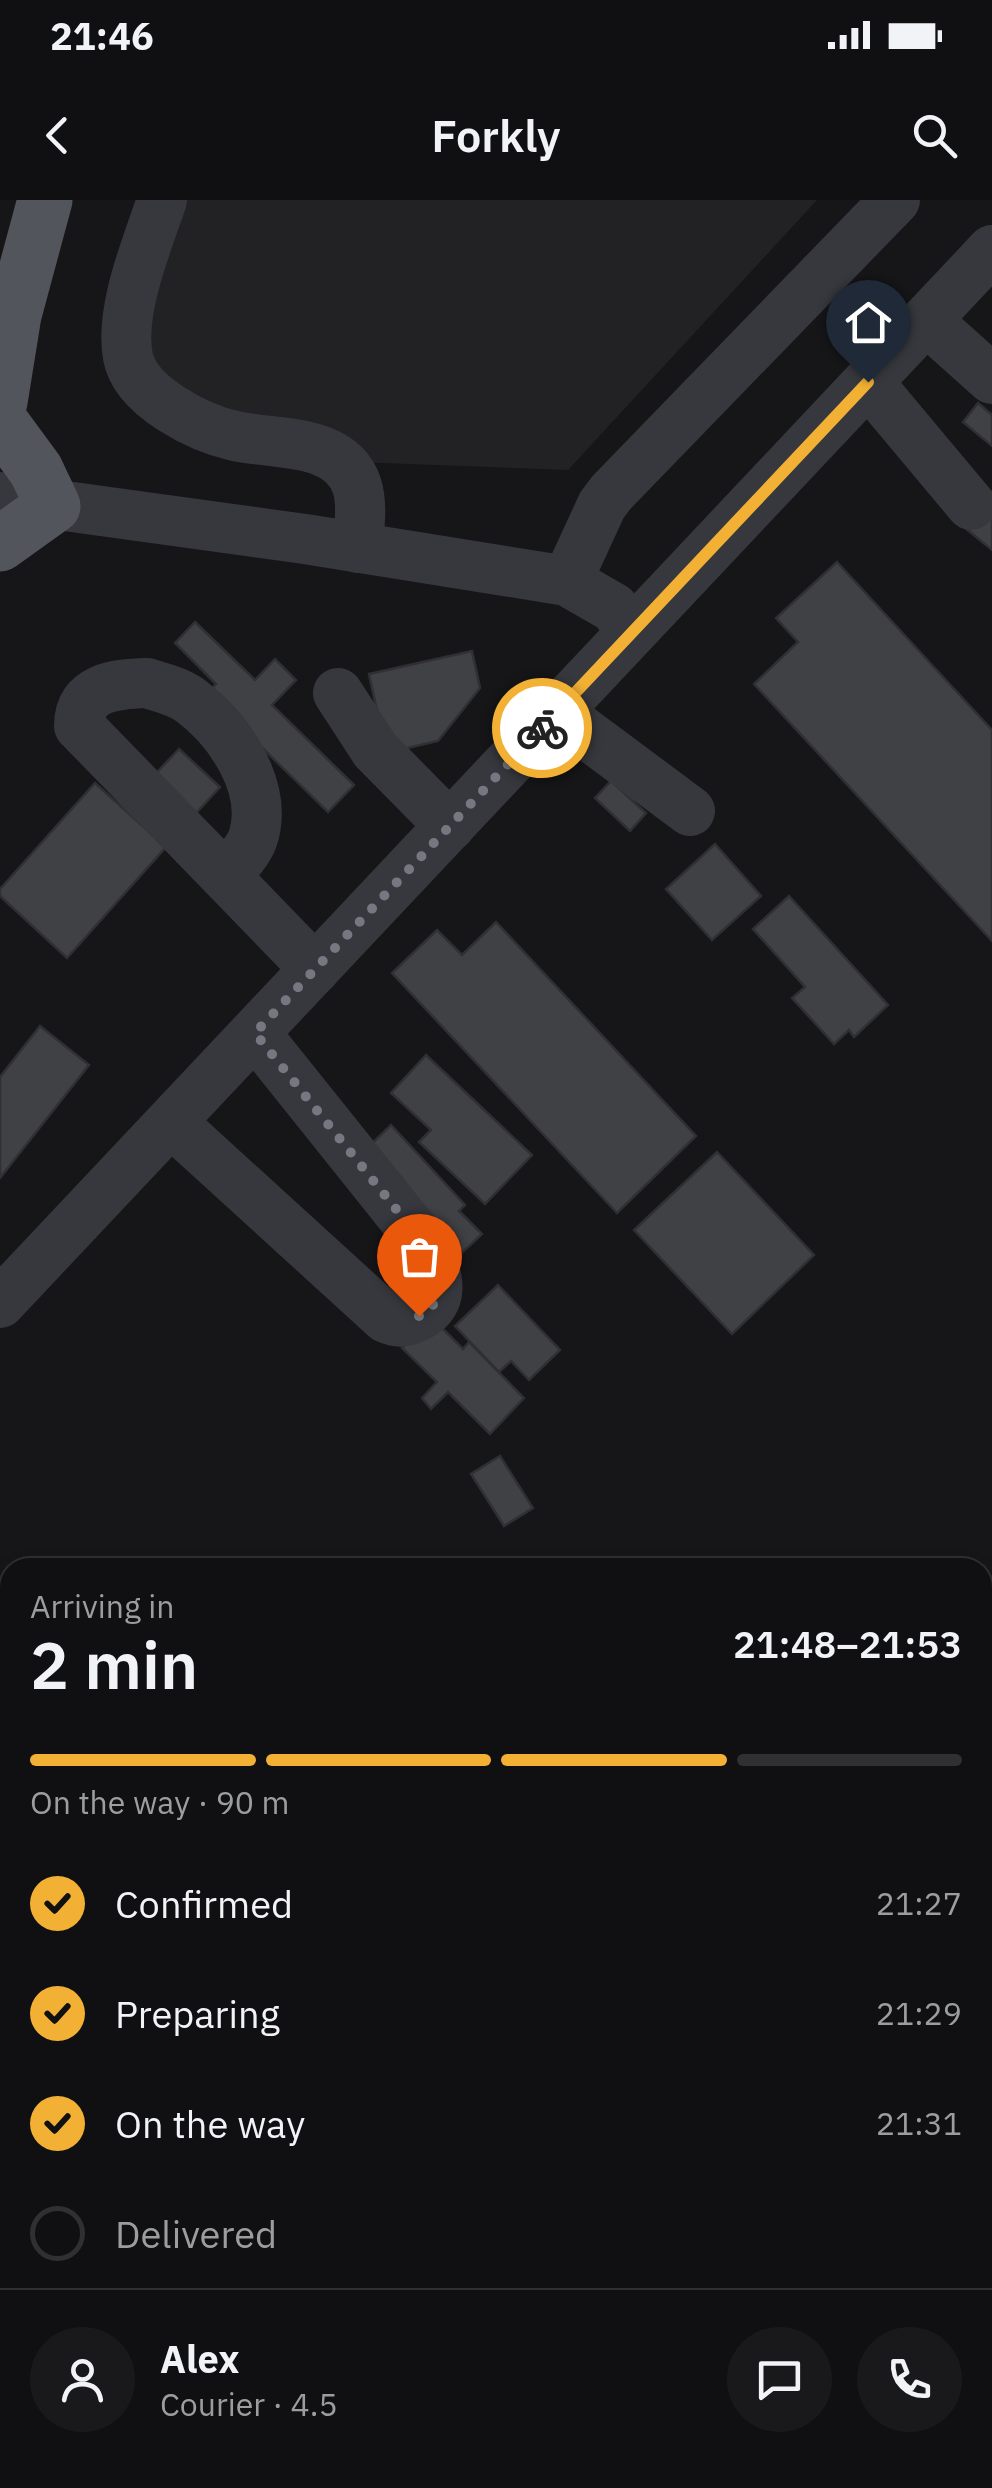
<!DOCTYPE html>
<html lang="en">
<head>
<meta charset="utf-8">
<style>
	:root { --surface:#101012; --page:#19191b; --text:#f1f3f6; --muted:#9c9d9f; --line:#303032; --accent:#f2b134 }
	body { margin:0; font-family:"IBM Plex Sans",sans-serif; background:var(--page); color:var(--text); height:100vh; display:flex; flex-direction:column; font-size:38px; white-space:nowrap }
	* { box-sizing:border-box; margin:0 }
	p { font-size:32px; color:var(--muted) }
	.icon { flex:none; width:55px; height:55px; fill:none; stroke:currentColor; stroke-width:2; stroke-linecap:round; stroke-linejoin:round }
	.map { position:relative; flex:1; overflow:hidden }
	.details { position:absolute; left:0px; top:1358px; width:992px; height:932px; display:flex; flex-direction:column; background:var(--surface); border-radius:30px 30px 0 0; box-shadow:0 5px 15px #0003,0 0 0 2px var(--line) }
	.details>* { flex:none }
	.pin { position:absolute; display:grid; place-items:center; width:85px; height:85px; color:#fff; margin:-102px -42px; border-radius:50% 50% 50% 0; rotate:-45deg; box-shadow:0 0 10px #0007 }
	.pin .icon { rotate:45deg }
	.courier { position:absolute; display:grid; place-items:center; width:100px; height:100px; margin:-50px; border:8px solid #f2b134; border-radius:50%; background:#fff; color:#222; box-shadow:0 2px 12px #0007 }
	.summary em { font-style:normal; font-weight:600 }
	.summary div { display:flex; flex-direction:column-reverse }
	.summary { display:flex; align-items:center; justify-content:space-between; height:170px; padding:0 30px }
	h1 { font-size:65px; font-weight:600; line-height:75px }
	.bar { display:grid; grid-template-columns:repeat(4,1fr); gap:15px 10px; align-content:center; height:120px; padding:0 30px }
	.bar i { height:12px; border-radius:8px; background:var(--line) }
	.bar .on { background:var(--accent) }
	.bar p { grid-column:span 4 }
	.line { display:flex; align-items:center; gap:25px; padding:0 30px; border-top:2px solid var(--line) }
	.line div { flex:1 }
	.round { display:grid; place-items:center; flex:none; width:105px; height:105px; border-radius:52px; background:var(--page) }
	ol { padding:0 30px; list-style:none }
	li { display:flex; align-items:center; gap:30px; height:110px }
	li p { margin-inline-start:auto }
	li .icon { padding:10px; border-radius:50%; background:var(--accent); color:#111; stroke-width:4 }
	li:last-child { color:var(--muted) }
	li i { width:55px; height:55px; border:5px solid var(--line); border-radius:50% }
	.status { display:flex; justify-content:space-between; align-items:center; height:70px; padding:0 50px; background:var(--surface); direction:ltr }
	.status svg { height:28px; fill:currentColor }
	header { display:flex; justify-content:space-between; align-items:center; height:130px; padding:0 30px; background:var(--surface); font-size:45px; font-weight:600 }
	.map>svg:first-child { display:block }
	.built { fill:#222225 }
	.green { fill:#1e261f }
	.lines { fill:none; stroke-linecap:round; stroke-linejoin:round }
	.canal { stroke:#2c353c; stroke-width:38 }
	.building { fill:#404145; stroke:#303034; stroke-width:2.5 }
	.minor { stroke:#37383d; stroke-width:50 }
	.major { stroke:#53555c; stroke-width:55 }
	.done { stroke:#757880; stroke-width:10; stroke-dasharray:0 18 }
	.route { stroke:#f2b134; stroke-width:12 }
</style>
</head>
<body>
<div class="status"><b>21:46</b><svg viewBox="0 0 49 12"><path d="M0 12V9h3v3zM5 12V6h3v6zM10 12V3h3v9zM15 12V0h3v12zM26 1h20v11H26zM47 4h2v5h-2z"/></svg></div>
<header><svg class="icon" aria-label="back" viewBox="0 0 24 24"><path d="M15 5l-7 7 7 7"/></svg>Forkly<svg class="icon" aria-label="search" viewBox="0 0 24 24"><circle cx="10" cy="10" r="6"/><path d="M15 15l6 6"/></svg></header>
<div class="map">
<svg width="992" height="2288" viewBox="0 0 992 2288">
	<rect width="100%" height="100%" fill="#161618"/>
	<path class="built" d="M155 0H817L568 270 300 260 144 210Z"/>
	<path class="green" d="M992 2168V2288H879L886 2280H982L983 2178Z"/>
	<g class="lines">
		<g class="canal">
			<path d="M982 1943 992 1933"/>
			<path d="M690 2288 695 2280"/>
		</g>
	</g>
	<g class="building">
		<path d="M978 203 992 215V246L963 222Z"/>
		<path d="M992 292V350L964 327Z"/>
		<path d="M837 362 992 530V741L754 484 798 442 776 418Z"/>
		<path d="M195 422 255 480 275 459 296 480 272 505 354 585 328 612 207 494 216 484 175 443Z"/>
		<path d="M472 451 480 488 438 541 386 553 369 474Z"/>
		<path d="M179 549 220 587 186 624 145 585Z"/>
		<path d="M611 581 646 613 630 631 595 598Z"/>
		<path d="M95 583 166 647 67 758 0 696V689Z"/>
		<path d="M715 644 761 696 712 740 666 689Z"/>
		<path d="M789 696 888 805 854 837 849 830 834 844 792 798 805 787 753 729Z"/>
		<path d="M496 722 696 936 617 1013 392 773 437 730 462 755Z"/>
		<path d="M40 826 89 865 0 978V877Z"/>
		<path d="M426 855 532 955 485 1004 419 942 431 930 391 893Z"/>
		<path d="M391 925 465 1005 459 1011 482 1034 449 1065 361 954Z"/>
		<path d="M717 952 814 1055 732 1134 634 1030Z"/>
		<path d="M498 1085 560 1150 529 1180 511 1161 499 1172 455 1126Z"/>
		<path d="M432 1118 463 1149 469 1142 524 1198 490 1234 448 1192 431 1209 422 1198 437 1182 402 1148Z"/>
		<path d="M500 1256 533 1308 504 1326 471 1274Z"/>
	</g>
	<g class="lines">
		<g class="minor">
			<path d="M162 0C147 45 119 110 128 157 136 197 199 228 235 236 275 245 341 237 357 286 363 305 359 329 358 348"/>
			<path d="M926 120 992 179"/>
			<path d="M868 182 971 305"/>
			<path d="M0 297 305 339 567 381 614 408 632 432"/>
			<path d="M567 381 602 305 611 293 895 0"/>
			<path d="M147 483C162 488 178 491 191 501 230 530 269 588 253 638 248 652 235 665 225 676L79 526C79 487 115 484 147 483Z"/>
			<path d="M338 493 375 550 450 626"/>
			<path d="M557 512 690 611"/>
			<path d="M225 676 315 769"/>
			<path d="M171 922 386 1118C397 1123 405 1123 417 1117 454 1099 433 1061 416 1034L255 833"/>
			<path d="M0 1103 992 50"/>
			<path d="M0 1518 10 1528"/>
			<path d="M0 1652 10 1661"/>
			<path d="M0 1991 10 1999"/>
		</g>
		<g class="major">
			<path d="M0 202 14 115 45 0"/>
			<path d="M0 221 36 270 53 306 0 344"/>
		</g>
	</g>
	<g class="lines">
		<path class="done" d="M419 1116 435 1103C437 1075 431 1058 416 1034L255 833 542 528"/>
		<path class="route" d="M542 528 868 182"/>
	</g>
</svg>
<div class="pin" style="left:419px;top:1116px;background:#ea580c"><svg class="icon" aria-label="bag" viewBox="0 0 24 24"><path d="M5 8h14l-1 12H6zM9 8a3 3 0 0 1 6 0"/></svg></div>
<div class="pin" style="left:868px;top:182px;background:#1f2937"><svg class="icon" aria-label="home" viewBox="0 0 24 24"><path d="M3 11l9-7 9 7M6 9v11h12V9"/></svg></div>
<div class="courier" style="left:542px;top:528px"><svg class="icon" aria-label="bike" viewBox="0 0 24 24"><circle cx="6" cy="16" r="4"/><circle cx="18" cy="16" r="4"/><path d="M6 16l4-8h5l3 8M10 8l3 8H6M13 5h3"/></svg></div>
<section class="details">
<div class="summary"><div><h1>2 min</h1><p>Arriving in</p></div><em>21:48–21:53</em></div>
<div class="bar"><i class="on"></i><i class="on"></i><i class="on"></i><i></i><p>On the way · 90 m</p></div>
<ol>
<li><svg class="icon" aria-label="check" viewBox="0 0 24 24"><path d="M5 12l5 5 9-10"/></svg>Confirmed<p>21:27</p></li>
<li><svg class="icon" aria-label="check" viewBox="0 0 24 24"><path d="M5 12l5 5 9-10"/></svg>Preparing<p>21:29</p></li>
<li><svg class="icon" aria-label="check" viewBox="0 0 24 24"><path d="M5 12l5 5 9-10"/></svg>On the way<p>21:31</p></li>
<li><i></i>Delivered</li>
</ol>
<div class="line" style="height:180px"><a class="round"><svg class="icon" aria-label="person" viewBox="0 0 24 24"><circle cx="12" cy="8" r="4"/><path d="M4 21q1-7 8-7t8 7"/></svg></a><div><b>Alex</b><p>Courier · 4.5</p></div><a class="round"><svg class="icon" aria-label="chat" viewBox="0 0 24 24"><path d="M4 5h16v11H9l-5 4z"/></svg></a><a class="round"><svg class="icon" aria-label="phone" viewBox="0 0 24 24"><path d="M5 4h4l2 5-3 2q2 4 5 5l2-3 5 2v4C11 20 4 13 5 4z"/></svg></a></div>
</section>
</div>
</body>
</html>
